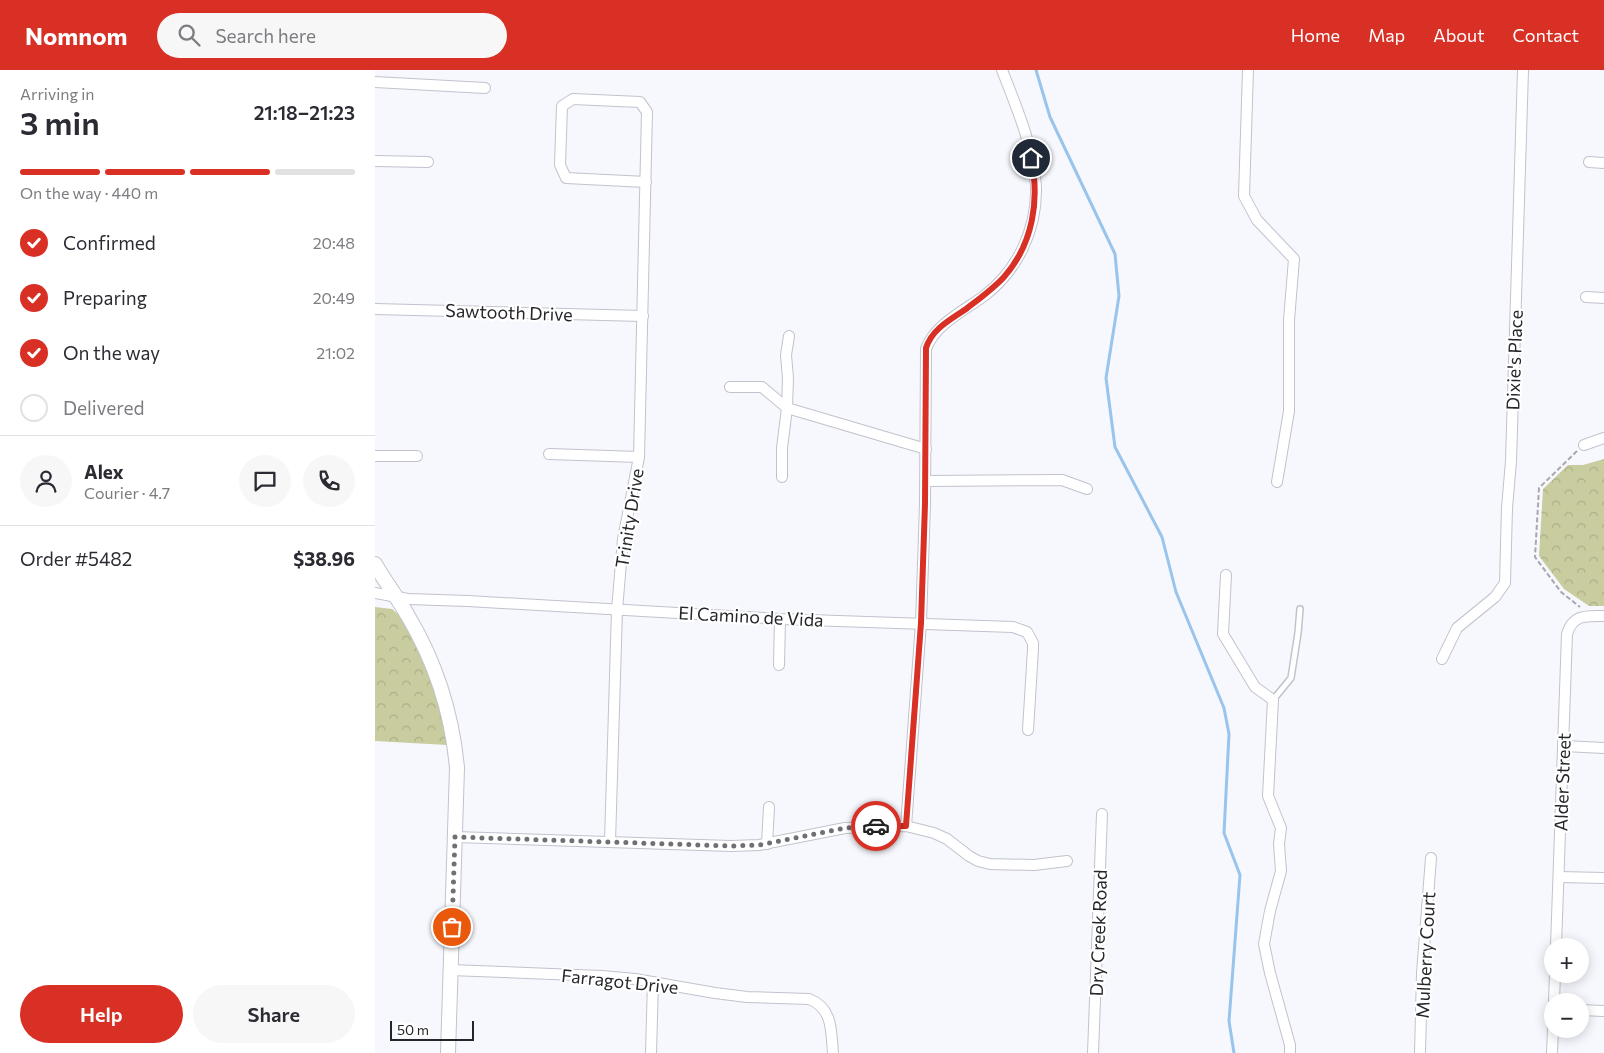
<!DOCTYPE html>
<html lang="en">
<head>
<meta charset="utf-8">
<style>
	:root { --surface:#fff; --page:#f7f7f7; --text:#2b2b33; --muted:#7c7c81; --line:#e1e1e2; --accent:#d93025 }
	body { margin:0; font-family:Commissioner,sans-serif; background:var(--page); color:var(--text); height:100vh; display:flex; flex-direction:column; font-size:19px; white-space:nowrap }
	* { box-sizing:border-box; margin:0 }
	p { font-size:16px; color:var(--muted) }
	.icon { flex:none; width:28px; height:28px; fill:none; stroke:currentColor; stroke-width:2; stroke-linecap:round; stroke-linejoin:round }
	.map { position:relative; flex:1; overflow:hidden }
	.side { display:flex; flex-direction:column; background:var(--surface); width:375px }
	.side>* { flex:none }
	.buttons { position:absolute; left:1169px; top:868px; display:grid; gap:10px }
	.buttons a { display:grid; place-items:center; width:45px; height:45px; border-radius:50%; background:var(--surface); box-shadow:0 2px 12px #0003; font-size:25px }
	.scale { position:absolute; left:15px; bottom:12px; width:84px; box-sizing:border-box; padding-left:5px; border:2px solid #25262a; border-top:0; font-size:14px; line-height:18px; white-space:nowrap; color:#25262a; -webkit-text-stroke:4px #fff; paint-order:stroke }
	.pin { position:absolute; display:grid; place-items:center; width:42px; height:42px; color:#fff; margin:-21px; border:2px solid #fff; border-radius:50%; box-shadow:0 1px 5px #0007 }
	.courier { position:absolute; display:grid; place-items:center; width:50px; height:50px; margin:-25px; border:4px solid #d93025; border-radius:50%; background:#fff; color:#222; box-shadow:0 1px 6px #0007 }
	.overview em { font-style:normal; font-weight:600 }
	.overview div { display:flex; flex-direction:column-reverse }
	.overview { display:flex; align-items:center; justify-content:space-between; height:85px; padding:0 20px }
	h1 { font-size:32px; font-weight:600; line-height:38px }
	.bar { display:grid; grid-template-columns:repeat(4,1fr); gap:8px 5px; align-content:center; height:60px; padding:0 20px }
	.bar i { height:6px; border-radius:4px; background:var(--line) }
	.bar .current { background:var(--accent) }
	.bar p { grid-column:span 4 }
	.line { display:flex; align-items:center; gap:12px; padding:0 20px; border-top:1px solid var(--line) }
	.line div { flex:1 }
	.round { display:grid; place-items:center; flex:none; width:52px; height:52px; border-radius:26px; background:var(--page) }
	ol { padding:0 20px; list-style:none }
	li { display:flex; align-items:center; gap:15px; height:55px }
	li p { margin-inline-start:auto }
	li .icon { padding:5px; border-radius:50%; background:var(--accent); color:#fff; stroke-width:4 }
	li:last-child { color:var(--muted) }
	li i { width:28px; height:28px; border:2px solid var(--line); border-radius:50% }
	.primary-button { display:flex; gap:10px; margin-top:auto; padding:10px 20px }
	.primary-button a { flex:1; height:58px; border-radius:30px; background:var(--accent); color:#fff; font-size:20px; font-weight:600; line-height:58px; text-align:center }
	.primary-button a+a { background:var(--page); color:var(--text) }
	header { display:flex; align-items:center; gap:30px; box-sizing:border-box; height:70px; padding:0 25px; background:var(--accent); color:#fff }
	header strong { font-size:24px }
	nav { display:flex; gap:28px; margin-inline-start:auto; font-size:18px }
	.search { width:350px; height:45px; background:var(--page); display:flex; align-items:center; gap:12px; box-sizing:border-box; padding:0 18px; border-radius:28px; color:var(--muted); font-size:19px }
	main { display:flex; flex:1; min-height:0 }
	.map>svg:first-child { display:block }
	.park { fill:url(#park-crowns) }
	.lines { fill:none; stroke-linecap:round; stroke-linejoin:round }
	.stream { stroke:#99c4ec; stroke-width:3 }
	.lane-casing { stroke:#c0c3ce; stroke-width:8 }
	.street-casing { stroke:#c0c3ce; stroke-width:12 }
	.secondary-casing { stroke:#c0c3ce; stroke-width:16 }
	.path { stroke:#a7a8ad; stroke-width:2; stroke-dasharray:5 2.5; stroke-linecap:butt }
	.lane { stroke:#fff; stroke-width:5 }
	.street { stroke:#fff; stroke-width:10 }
	.secondary { stroke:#fff; stroke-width:14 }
	.done { stroke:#6e7074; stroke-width:5; stroke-dasharray:0 9 }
	.route { stroke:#d93025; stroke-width:6 }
	.labels { text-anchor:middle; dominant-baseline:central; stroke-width:4.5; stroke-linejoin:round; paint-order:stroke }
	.street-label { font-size:18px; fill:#25262a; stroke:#fff }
</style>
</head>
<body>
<header>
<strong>Nomnom</strong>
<div class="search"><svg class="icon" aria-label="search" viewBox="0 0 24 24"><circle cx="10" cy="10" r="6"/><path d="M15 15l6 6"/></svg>Search here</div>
<nav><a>Home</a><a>Map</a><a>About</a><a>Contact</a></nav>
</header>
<main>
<section class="side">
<div class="overview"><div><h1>3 min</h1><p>Arriving in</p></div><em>21:18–21:23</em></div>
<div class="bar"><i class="current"></i><i class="current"></i><i class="current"></i><i></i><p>On the way · 440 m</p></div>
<ol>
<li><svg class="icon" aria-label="check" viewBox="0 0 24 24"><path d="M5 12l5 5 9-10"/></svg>Confirmed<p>20:48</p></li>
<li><svg class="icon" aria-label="check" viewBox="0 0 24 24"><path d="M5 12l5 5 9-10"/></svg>Preparing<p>20:49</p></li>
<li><svg class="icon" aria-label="check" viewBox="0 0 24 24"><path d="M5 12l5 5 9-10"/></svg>On the way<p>21:02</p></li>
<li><i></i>Delivered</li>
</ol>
<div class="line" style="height:90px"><a class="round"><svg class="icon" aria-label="person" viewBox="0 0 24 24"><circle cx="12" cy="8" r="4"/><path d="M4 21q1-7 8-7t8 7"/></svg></a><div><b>Alex</b><p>Courier · 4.7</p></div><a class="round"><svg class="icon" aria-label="chat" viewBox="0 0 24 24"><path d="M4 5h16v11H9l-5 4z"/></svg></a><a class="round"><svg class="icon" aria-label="phone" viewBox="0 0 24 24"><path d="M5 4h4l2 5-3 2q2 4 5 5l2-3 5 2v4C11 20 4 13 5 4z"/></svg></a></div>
<div class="line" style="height:65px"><div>Order #5482</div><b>$38.96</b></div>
<div class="primary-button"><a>Help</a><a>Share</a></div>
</section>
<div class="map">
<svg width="1229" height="983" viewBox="0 0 1229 983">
	<defs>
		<pattern id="park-crowns" width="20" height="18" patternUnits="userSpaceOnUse" patternTransform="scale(1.25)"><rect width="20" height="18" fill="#c8cc9e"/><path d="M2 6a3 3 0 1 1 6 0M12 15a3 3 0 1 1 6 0" fill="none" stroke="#acaf88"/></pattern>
	</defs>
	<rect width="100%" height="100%" fill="#f7f8fd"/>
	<g class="park">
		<path d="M1229 389V536H1214L1189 519 1164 486 1168 419 1193 395H1208Z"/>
		<path d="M0 537 17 539 24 545 50 592 70 646 72 675 0 671Z"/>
	</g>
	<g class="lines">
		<path class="stream" d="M661 0 675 47 740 184 744 226 731 308 740 377 787 467 801 522 849 638 854 664 849 763 865 805 854 951 859 983"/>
		<g class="lane-casing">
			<path id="lane" d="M898 630 916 608 923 563 925 539"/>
		</g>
		<g class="street-casing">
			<g id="street">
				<path d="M873 0 869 126 882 150 919 189 914 250V341L902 412"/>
				<path d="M0 12 110 18"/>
				<path d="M0 91 53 92"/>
				<path d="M1214 92 1229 93"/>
				<path d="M1211 227 1229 228"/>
				<path d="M0 239 268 246"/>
				<path d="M355 317H387L412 338 551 379"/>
				<path d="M1209 375 1229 368"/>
				<path d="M174 384 264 387"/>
				<path d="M0 386H42"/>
				<path d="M407 407V378L412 338 413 308 411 285 414 266"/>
				<path d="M551 411 687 410 712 419"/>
				<path d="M851 505 848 564 880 617 898 630 893 726 906 758 904 774 906 801 895 841 889 874 895 903 915 975V983"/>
				<path d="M0 523 33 529 93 531 405 549 638 557 652 562 658 573V579L653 660"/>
				<path d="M1067 589 1082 558 1120 527 1130 513 1132 438 1136 391 1148 0"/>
				<path d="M404 595 405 549"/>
				<path d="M1189 676 1229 678"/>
				<path d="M531 756 546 553 550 434 551 279C559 255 590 240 609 226 643 200 662 159 661 117 659 78 641 36 627 0"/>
				<path d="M80 767 356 776 384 775 470 758 531 756 559 763 572 769 594 786 603 791 615 794 659 795 692 791"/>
				<path d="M235 772 242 540 248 469 264 387 272 42 265 32 198 29 187 36 185 95 191 108 271 112"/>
				<path d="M392 774 394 737"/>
				<path d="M1184 807 1229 808"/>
				<path d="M1181 876 1192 564C1198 544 1211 546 1229 546"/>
				<path d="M75 900 227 906 260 909 340 923 372 927 434 929C458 938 456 961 458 983"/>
				<path d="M1179 931 1180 904"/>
				<path d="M1205 940 1229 941"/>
				<path d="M276 983 278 912"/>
				<path d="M718 983 727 744"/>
				<path d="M1045 983 1047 903 1056 788"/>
				<path d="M1177 983 1178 959"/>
			</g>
		</g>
		<g class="secondary-casing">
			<path id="secondary" d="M0 494C10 512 23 528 33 546 61 593 77 643 82 698L73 983"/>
		</g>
		<path class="path" d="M1202 381 1164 418 1160 487 1186 522 1205 537"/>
		<use href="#lane" class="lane"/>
		<use href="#street" class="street"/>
		<use href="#secondary" class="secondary"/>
	</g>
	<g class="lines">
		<path class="done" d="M77 857 80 767 356 776 384 775 470 758 501 756"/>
		<path class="route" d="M501 756H531L546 553 550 434 551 278C557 259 575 250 591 239 604 229 618 219 629 207 658 174 665 130 656 88"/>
	</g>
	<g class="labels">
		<g class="street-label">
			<text transform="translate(134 242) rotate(2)">Sawtooth Drive</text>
			<text transform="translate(1139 290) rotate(-88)">Dixie's Place</text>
			<text transform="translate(254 448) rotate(-81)">Trinity Drive</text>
			<text transform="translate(376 546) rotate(3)">El Camino de Vida</text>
			<text transform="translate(1187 712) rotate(-88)">Alder Street</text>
			<text transform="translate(723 863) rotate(-88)">Dry Creek Road</text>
			<text transform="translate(1050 885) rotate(-87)">Mulberry Court</text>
			<text transform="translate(245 911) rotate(6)">Farragot Drive</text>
		</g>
	</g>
</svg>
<div class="buttons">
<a>+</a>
<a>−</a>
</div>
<div class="scale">50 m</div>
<div class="pin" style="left:77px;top:857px;background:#ea580c"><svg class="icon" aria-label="bag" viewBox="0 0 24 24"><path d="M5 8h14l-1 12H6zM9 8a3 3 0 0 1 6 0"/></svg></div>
<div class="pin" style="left:656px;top:88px;background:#1f2937"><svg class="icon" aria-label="home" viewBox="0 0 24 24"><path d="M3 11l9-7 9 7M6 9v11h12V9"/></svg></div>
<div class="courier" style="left:501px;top:756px"><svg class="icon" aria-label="car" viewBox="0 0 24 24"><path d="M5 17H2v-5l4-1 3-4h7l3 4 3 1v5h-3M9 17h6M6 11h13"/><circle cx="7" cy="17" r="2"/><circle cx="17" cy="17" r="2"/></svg></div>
</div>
</main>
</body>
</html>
